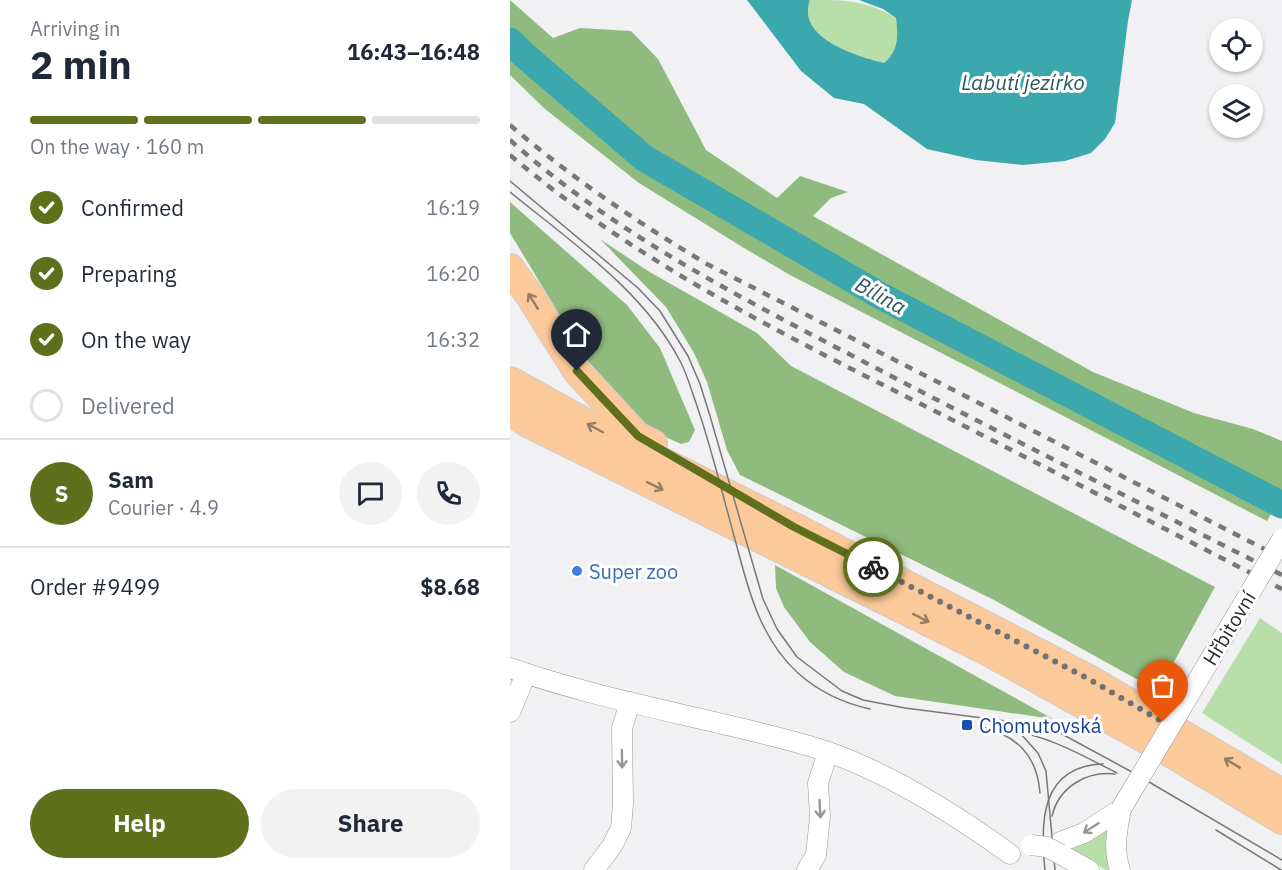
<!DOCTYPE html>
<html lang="en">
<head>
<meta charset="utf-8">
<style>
	:root { --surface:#fff; --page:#f2f2f3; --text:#1f2937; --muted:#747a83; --line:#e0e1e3; --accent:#5f701d }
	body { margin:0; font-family:"IBM Plex Sans",sans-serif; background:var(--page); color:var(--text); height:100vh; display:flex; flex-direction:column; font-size:22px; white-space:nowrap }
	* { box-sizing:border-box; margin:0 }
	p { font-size:20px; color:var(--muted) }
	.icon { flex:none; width:33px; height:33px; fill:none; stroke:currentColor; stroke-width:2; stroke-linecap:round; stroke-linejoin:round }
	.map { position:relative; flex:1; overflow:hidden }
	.side { display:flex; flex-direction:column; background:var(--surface); width:510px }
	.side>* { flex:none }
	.fabs { position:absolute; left:699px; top:18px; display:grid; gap:12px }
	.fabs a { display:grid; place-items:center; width:54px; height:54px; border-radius:50%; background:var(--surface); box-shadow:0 2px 4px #0004; font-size:30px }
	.pin { position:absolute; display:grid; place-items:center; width:51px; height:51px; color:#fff; margin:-62px -26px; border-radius:50% 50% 50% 0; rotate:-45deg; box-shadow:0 0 6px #0007 }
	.pin .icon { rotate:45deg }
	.courier { position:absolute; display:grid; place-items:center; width:60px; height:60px; margin:-30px; border:4px solid #5f701d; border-radius:50%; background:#fff; color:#222; box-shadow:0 2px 8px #0007 }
	.headline em { font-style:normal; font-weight:700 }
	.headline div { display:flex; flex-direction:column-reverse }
	.headline { display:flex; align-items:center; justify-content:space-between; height:102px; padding:0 30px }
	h1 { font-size:39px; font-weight:700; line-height:45px }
	.bar { display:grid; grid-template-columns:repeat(4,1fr); gap:9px 6px; align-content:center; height:72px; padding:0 30px }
	.bar i { height:8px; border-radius:4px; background:var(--line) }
	.bar .active { background:var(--accent) }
	.bar p { grid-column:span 4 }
	.line { display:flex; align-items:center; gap:15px; padding:0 30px; border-top:2px solid var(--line) }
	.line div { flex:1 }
	.round { display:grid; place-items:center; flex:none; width:63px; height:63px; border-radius:32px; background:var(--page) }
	ol { padding:0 30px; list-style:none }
	li { display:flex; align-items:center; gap:18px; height:66px }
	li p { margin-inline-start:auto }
	li .icon { padding:6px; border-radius:50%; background:var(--accent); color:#fff; stroke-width:4 }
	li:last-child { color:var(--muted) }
	li i { width:33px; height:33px; border:3px solid var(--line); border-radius:50% }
	.primary-button { display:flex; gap:12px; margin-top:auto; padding:12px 30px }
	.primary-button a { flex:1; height:69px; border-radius:36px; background:var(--accent); color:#fff; font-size:24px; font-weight:700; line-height:69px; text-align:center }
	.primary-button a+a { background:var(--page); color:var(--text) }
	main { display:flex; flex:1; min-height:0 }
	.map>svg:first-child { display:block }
	.green { fill:#b8deaa }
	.forest { fill:#8fbb7e }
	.water { fill:#3ba8ae }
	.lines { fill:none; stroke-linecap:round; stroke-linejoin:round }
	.river { stroke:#3ba8ae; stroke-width:27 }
	.minor-casing { stroke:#98989a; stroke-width:21 }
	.highway-casing { stroke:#cdcdcd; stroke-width:30 }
	.minor { stroke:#fff; stroke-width:20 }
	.highway { stroke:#fcca9a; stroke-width:28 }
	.tram { stroke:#787879; stroke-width:1.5 }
	.rail { stroke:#787879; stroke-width:4.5; stroke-dasharray:8 8; stroke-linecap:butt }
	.minor-bridge-casing { stroke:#98989a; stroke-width:21; stroke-linecap:butt }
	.minor-bridge { stroke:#fff; stroke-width:20 }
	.oneway { stroke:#957c64 }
	.oneway2 { stroke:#969697 }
	.done { stroke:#727274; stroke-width:6; stroke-dasharray:0 10.8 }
	.route { stroke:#5f701d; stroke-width:8 }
	.shop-dot { fill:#3f7fe0; stroke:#fff; stroke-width:2 }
	.transit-dot { fill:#1a4fb4; stroke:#fff; stroke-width:2 }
	.labels { text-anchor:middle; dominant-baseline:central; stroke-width:6; stroke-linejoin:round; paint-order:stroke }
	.shop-label { font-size:20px; fill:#366cbe; stroke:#fff; text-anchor:start }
	.street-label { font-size:20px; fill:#2e2e2f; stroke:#fff }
	.transit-label { font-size:20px; fill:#164399; stroke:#fff; text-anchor:start }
	.water-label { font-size:21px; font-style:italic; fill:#2b595b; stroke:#fff }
</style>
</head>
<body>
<main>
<section class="side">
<div class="headline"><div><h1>2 min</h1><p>Arriving in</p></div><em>16:43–16:48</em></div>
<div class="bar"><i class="active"></i><i class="active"></i><i class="active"></i><i></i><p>On the way · 160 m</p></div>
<ol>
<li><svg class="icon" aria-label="check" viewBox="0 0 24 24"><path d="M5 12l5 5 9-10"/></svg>Confirmed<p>16:19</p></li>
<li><svg class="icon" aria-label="check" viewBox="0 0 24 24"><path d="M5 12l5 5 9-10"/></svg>Preparing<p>16:20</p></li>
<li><svg class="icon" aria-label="check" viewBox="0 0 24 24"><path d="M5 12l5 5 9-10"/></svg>On the way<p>16:32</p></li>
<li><i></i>Delivered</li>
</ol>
<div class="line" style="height:108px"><b class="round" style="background:var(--accent);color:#fff">S</b><div><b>Sam</b><p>Courier · 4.9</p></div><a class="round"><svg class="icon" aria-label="chat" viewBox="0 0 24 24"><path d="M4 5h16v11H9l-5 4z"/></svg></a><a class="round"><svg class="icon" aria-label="phone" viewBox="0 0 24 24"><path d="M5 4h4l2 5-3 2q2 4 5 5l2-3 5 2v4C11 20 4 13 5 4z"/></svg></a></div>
<div class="line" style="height:78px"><div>Order #9499</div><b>$8.68</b></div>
<div class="primary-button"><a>Help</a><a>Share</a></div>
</section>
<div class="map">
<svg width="772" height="870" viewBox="0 0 772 870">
	<rect width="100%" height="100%" fill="#f1f1f3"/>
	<g class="green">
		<path d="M300 0C336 0 355 0 386 18 388 36 389 50 374 63 346 56 286 38 300 0Z"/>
		<path d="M750 618 772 633V764L692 713Z"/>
		<path d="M598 827 600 870H596L562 849Z"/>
	</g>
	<g class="forest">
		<path d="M0 0 43 38 70 28 121 31 148 59 196 150 267 198 290 176 338 192 321 198 303 216 583 372 684 413 743 429 772 441V494L757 521 280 275 234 248 129 183 35 109 0 75Z"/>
		<path d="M0 202 117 305 150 348 185 430 179 442 171 444 129 425 103 397 75 357 0 233Z"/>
		<path d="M90 239 138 271 247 333 281 366 705 587 648 691 484 600 230 475 217 450 197 382 184 353 156 307Z"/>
		<path d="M265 565 543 719 385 696 334 672 300 642 274 607 266 588Z"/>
	</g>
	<path class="water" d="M237 0H300C286 38 346 56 374 63 389 50 388 36 386 18L373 9 349 0H622L618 21 605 123 595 139 581 153 555 161 513 165 466 160 417 149 354 104 324 98 291 71Z"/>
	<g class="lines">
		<path class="river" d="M0 41 14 55 134 158 371 296 772 505"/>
		<g class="minor-casing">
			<g id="minor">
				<path d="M0 668C76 695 156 710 234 729 262 736 290 742 318 752 381 774 446 815 500 854"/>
				<path d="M0 712 16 674"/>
				<path d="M550 842 574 833 611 809"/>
				<path d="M550 854 579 870"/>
				<path d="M84 870 102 846 111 828 113 804 112 728 120 702"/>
				<path d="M297 870 306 855 310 816 308 783 318 752"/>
				<path d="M610 870C603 849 607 830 611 809"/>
			</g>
		</g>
		<g class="highway-casing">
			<g id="highway">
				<path d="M0 268 20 296 67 371 127 436 143 444"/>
				<path d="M0 381 94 433 284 527 577 678 772 793"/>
				<path d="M0 411 18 423 477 651 659 752 772 820"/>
			</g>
		</g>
		<use href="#minor" class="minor"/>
		<use href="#highway" class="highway"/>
		<g class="tram">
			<path d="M0 181 128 288 150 311 178 356 190 384 200 416 253 599 267 629 287 657 332 691 353 700 395 708 511 723 550 733 622 772 772 860"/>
			<path d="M0 192C60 241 134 291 170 361 177 374 181 389 186 403 202 449 213 497 226 543 238 590 251 640 288 673 309 692 333 703 360 709"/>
			<path d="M469 726C506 735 527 754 530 793"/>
			<path d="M496 730C538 735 571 755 607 773"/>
			<path d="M510 733 528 753 536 771 545 870"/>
			<path d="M542 816C549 787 576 771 605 774"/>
			<path d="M706 830 771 870"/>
			<path d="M535 870C530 823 530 766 593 764"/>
		</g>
		<g class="rail">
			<path d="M0 125C62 178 128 223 197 264L772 558"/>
			<path d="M0 140C107 236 237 301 364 367 499 438 636 506 772 575"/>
			<path d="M0 155C119 256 258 327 397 397 522 460 647 525 772 589"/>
		</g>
		<g class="minor-bridge-casing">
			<g id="minor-bridge">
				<path d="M611 809 772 539"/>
				<path d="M521 845 537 847 550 854"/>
			</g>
		</g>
		<use href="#minor-bridge" class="minor-bridge"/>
	</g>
	<defs><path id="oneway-shaft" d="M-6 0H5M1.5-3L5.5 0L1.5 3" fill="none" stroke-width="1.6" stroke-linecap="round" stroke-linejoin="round" transform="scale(1.5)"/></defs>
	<g class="oneway">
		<use href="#oneway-shaft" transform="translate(23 301) rotate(-122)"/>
		<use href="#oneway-shaft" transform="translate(85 428) rotate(-152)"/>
		<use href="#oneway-shaft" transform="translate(145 486) rotate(26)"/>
		<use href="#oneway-shaft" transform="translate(411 618) rotate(27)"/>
		<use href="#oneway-shaft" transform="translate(722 763) rotate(-149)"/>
	</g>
	<g class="oneway2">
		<use href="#oneway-shaft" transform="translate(112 759) rotate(89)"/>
		<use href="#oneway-shaft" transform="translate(310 809) rotate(87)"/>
		<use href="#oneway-shaft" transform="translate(581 828) rotate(148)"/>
	</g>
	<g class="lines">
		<path class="done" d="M363 567 577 678 653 722"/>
		<path class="route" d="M67 371 128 436 284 527 363 567"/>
	</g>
	<circle class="shop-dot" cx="67" cy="571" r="6"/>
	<rect class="transit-dot" x="451" y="719" width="12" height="12" rx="3"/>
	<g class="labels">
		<g class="shop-label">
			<text x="79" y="571">Super zoo</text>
		</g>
		<g class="street-label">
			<text transform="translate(719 628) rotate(-59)">Hřbitovní</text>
		</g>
		<g class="transit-label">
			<text x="469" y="725">Chomutovská</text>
		</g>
		<g class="water-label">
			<text x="513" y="82">Labutí jezírko</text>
			<text transform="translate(371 295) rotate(29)">Bílina</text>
		</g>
	</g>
</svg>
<div class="fabs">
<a><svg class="icon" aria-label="locate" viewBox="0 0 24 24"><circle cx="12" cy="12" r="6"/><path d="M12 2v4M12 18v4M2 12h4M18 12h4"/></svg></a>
<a><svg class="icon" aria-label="layers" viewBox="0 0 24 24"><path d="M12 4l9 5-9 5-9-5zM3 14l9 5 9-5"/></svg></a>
</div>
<div class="pin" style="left:653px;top:722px;background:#ea580c"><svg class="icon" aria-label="bag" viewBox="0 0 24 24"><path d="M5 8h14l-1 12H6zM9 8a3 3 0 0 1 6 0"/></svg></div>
<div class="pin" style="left:67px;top:371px;background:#1f2937"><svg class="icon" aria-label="home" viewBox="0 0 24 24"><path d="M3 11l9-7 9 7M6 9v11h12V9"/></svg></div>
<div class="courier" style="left:363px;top:567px"><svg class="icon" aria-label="bike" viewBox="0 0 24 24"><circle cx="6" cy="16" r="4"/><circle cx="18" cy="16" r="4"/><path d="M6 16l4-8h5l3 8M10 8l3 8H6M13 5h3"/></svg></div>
</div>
</main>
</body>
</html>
